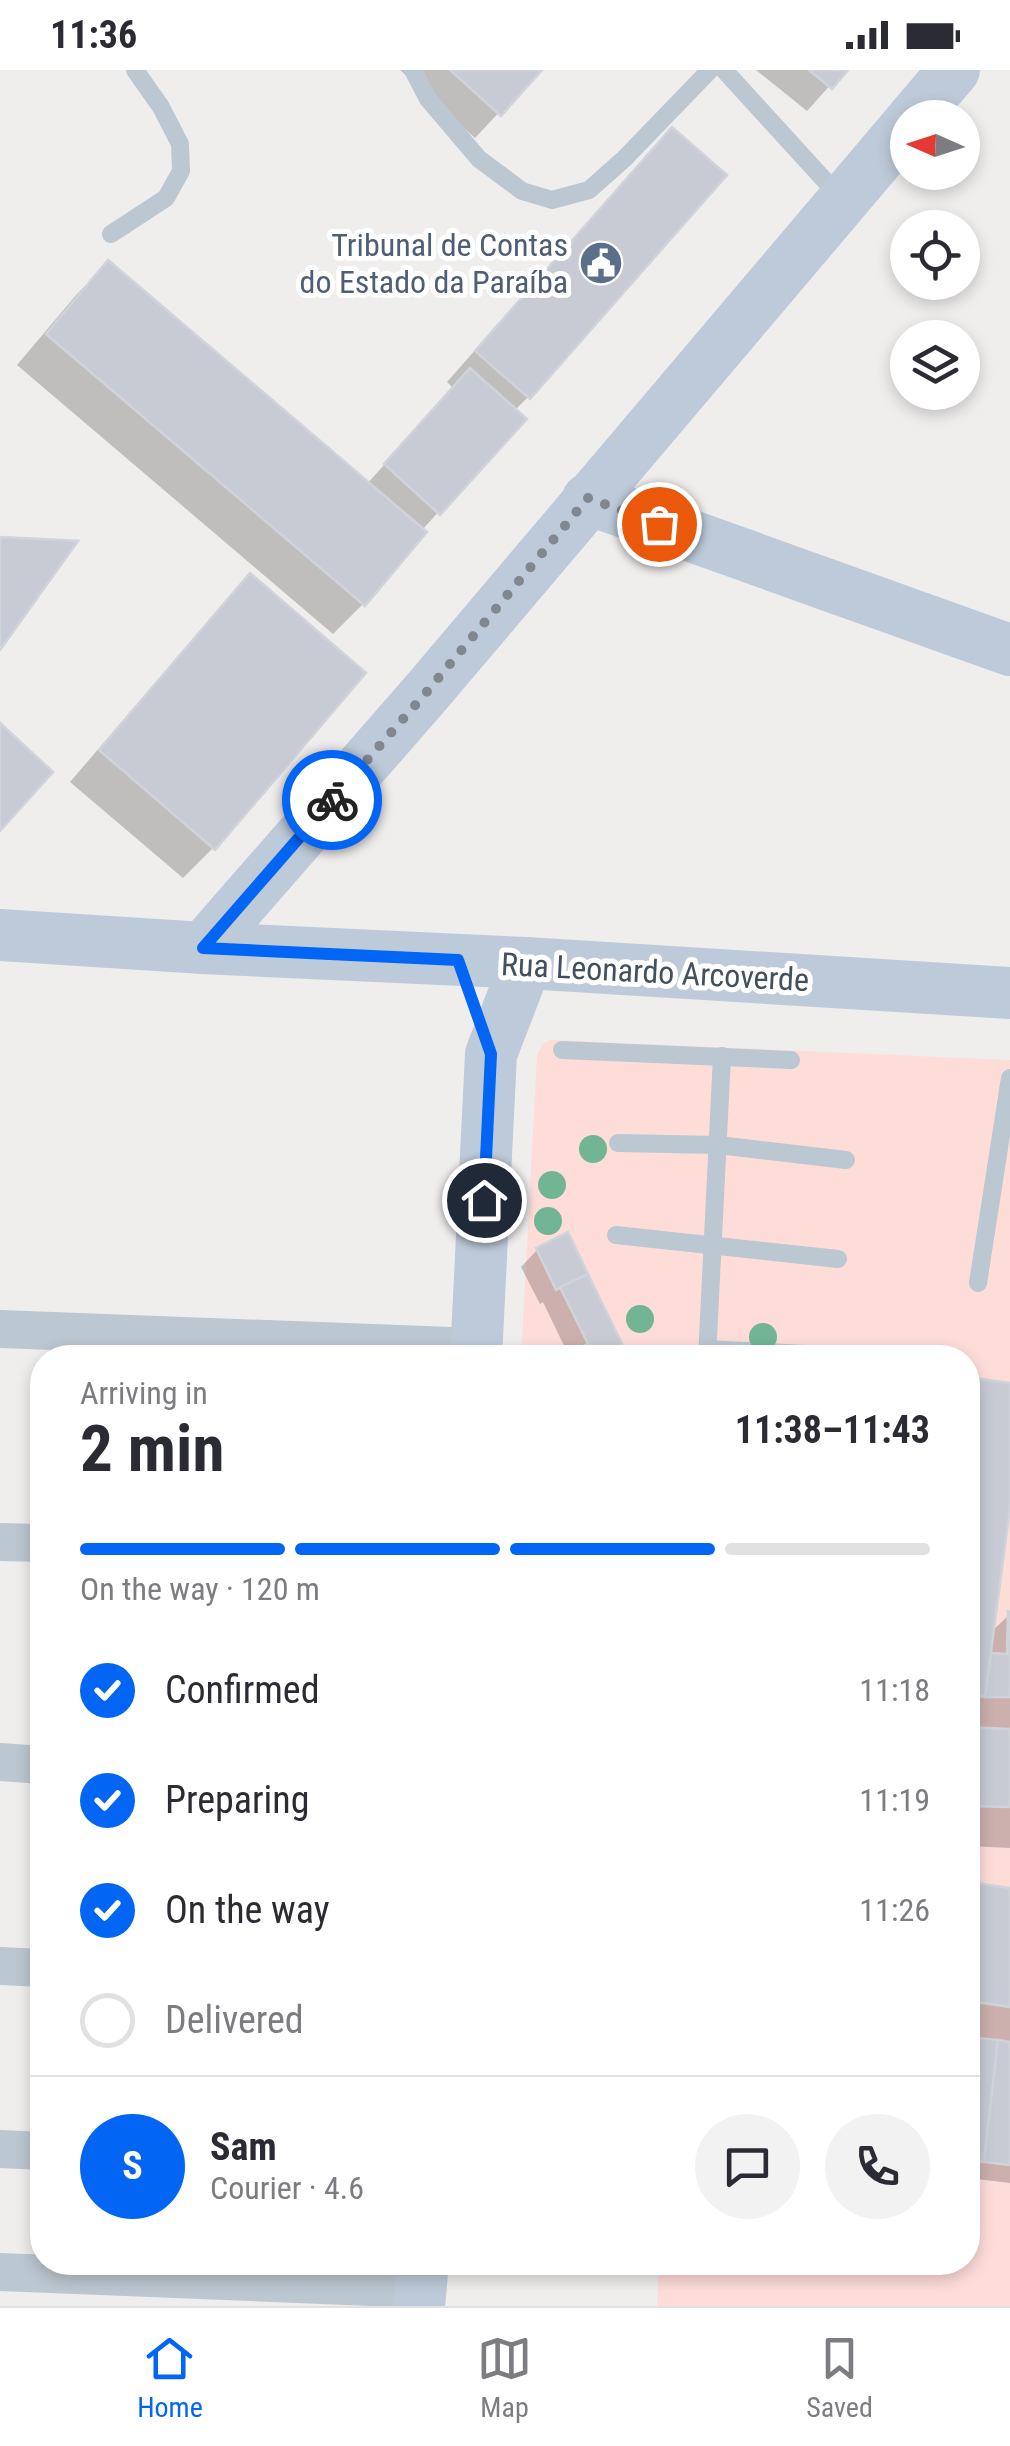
<!DOCTYPE html>
<html lang="en">
<head>
<meta charset="utf-8">
<style>
	:root { --surface:#fff; --page:#f2f2f3; --text:#2b2b33; --muted:#7c7c81; --line:#e1e1e2; --accent:#0365f4 }
	body { margin:0; font-family:"Roboto Condensed",sans-serif; background:var(--page); color:var(--text); height:100vh; display:flex; flex-direction:column; font-size:38px; white-space:nowrap }
	* { box-sizing:border-box; margin:0 }
	p { font-size:32px; color:var(--muted) }
	.icon { flex:none; width:55px; height:55px; fill:none; stroke:currentColor; stroke-width:2; stroke-linecap:round; stroke-linejoin:round }
	.map { position:relative; flex:1; overflow:hidden }
	.side { position:absolute; left:30px; top:1275px; width:950px; height:930px; display:flex; flex-direction:column; background:var(--surface); border-radius:40px; box-shadow:0 5px 15px #0003 }
	.side>* { flex:none }
	.needle { width:65px; rotate:273deg }
	.fabs { position:absolute; left:890px; top:30px; display:grid; gap:20px }
	.fabs a { display:grid; place-items:center; width:90px; height:90px; border-radius:50%; background:var(--surface); box-shadow:0 5px 15px #0003; font-size:50px }
	.pin { position:absolute; display:grid; place-items:center; width:85px; height:85px; color:#fff; margin:-42px; border:5px solid #fff; border-radius:50%; box-shadow:0 2px 10px #0007 }
	.courier { position:absolute; display:grid; place-items:center; width:100px; height:100px; margin:-50px; border:8px solid #0365f4; border-radius:50%; background:#fff; color:#222; box-shadow:0 2px 12px #0007 }
	.summary em { font-style:normal; font-weight:700 }
	.summary div { display:flex; flex-direction:column-reverse }
	.summary { display:flex; align-items:center; justify-content:space-between; height:170px; padding:0 50px }
	h1 { font-size:65px; font-weight:700; line-height:75px }
	.bar { display:grid; grid-template-columns:repeat(4,1fr); gap:15px 10px; align-content:center; height:120px; padding:0 50px }
	.bar i { height:12px; border-radius:8px; background:var(--line) }
	.bar .current { background:var(--accent) }
	.bar p { grid-column:span 4 }
	.line { display:flex; align-items:center; gap:25px; padding:0 50px; border-top:2px solid var(--line) }
	.line div { flex:1 }
	.round { display:grid; place-items:center; flex:none; width:105px; height:105px; border-radius:52px; background:var(--page) }
	ol { padding:0 50px; list-style:none }
	li { display:flex; align-items:center; gap:30px; height:110px }
	li p { margin-inline-start:auto }
	li .icon { padding:10px; border-radius:50%; background:var(--accent); color:#fff; stroke-width:4 }
	li:last-child { color:var(--muted) }
	li i { width:55px; height:55px; border:5px solid var(--line); border-radius:50% }
	.status { display:flex; justify-content:space-between; align-items:center; height:70px; padding:0 50px; background:var(--surface); direction:ltr }
	.status svg { height:28px; fill:currentColor }
	.dock { display:flex; justify-content:space-around; align-items:center; height:140px; border-top:2px solid var(--line); background:var(--surface); font-size:28px; color:var(--muted) }
	.dock a { display:grid; justify-items:center; gap:5px }
	.dock .current { color:var(--accent) }
	.map>svg:first-child { display:block }
	.medical { fill:#feddd9 }
	.shadow { fill:#0003 }
	.building { fill:#c8cbd4; stroke:#d0d3da; stroke-width:2.5 }
	.lines { fill:none; stroke-linecap:round; stroke-linejoin:round }
	.lane { stroke:#bbc7d1; stroke-width:18 }
	.street { stroke:#bbc7d1; stroke-width:38 }
	.secondary { stroke:#bdcad9; stroke-width:52 }
	.tree { fill:#72b594 }
	.done { stroke:#80878f; stroke-width:10; stroke-dasharray:0 18 }
	.route { stroke:#0365f4; stroke-width:12 }
	.labels { text-anchor:middle; dominant-baseline:central; stroke-width:10; stroke-linejoin:round; paint-order:stroke }
	.service-label { font-size:32px; fill:#4e5e75; stroke:#fff; text-anchor:end }
	.street-label { font-size:32px; fill:#43505d; stroke:#fff }
</style>
</head>
<body>
<div class="status"><b>11:36</b><svg viewBox="0 0 49 12"><path d="M0 12V9h3v3zM5 12V6h3v6zM10 12V3h3v9zM15 12V0h3v12zM26 1h20v11H26zM47 4h2v5h-2z"/></svg></div>
<div class="map">
<svg width="1010" height="2236" viewBox="0 0 1010 2236">
	<rect width="100%" height="100%" fill="#f0eded"/>
	<path class="medical" d="M551 970 1010 990V2236H657L659 2193 968 2192V1288H521L537 985 543 974Z"/>
	<g class="shadow">
		<path d="M400 0H539L475 68Z"/>
		<path d="M756 0H844L807 41Z"/>
		<path d="M672 61 528 327 514 341 523 349 422 460 363 534 333 564 17 295 77 224 108 193 367 414 453 318 447 312 642 91Z"/>
		<path d="M250 506 213 778 183 808 70 712 220 537Z"/>
		<path d="M537 1180 626 1288H568L569 1286 543 1232 540 1234 521 1197Z"/>
		<path d="M968 1310 1010 1315V1419L991 1562 1010 1544V1778L968 1776Z"/>
		<path d="M968 1815 1010 1821V2113L968 2108Z"/>
	</g>
	<g class="building">
		<path d="M450 0H542L501 46Z"/>
		<path d="M809 0H848L832 19Z"/>
		<path d="M672 57 727 105 530 329 475 281Z"/>
		<path d="M108 190 427 462 365 536 46 264Z"/>
		<path d="M470 298 527 349 440 445 384 394Z"/>
		<path d="M0 467 78 471 0 580Z"/>
		<path d="M250 503 366 603 215 780 99 680Z"/>
		<path d="M0 653 53 702 0 761Z"/>
		<path d="M568 1162 588 1204 556 1220 536 1178Z"/>
		<path d="M588 1204 629 1288H571L569 1283 588 1274 560 1217Z"/>
		<path d="M968 1307 1010 1313V1438L985 1627 968 1624Z"/>
		<path d="M1008 1541 1010 1542V1627H985L991 1583 1007 1584Z"/>
		<path d="M968 1657 1010 1659V1737L968 1736Z"/>
		<path d="M968 1812 1010 1818V1937L968 1931Z"/>
		<path d="M968 1967 998 1970 984 2092 968 2090Z"/>
		<path d="M998 1970 1010 1972V2095L984 2092Z"/>
	</g>
	<g class="lines">
		<g class="lane">
			<path d="M413 0 428 29 479 89 522 121 552 130 589 120 624 89 710 0"/>
			<path d="M724 0 839 126"/>
			<path d="M111 164 166 128 181 101 180 74 161 37 135 0"/>
			<path d="M562 980 791 990"/>
			<path d="M618 1073 718 1075 846 1090"/>
			<path d="M616 1165 838 1189"/>
			<path d="M978 1213 1010 1008"/>
			<path d="M708 1279 824 1285"/>
			<path d="M707 1288 722 986"/>
		</g>
		<g class="street">
			<path d="M0 1259 477 1277"/>
			<path d="M0 1472 42 1473"/>
			<path d="M0 1692 42 1695"/>
			<path d="M0 1896 42 1898"/>
			<path d="M0 2079 42 2081"/>
			<path d="M0 2202 421 2219"/>
		</g>
		<g class="secondary">
			<path d="M913 48 954 0"/>
			<path d="M588 429 1010 580"/>
			<path d="M0 865 203 878 526 893 1010 923"/>
			<path d="M203 878 425 624 908 54"/>
			<path d="M476 1288 491 984 526 893"/>
			<path d="M419 2236 423 2192"/>
		</g>
	</g>
	<g class="tree">
		<circle cx="593" cy="1079" r="14"/>
		<circle cx="552" cy="1115" r="14"/>
		<circle cx="548" cy="1151" r="14"/>
		<circle cx="640" cy="1249" r="14"/>
		<circle cx="763" cy="1267" r="14"/>
	</g>
	<g class="lines">
		<path class="done" d="M332 730 425 624 588 428 659 454"/>
		<path class="route" d="M332 730 203 878 458 890 491 984 484 1130"/>
	</g>
	<defs>
		<g id="civic-disc" transform="scale(2.25)"><circle r="9.5" fill="#5c6f8a" stroke="#fff"/><path d="M-.6-6.5H3V-4.5H.6V-3L4-1V1h2V6H-6V1h2V-1L-.6-3ZM-1.2 2.5V6h2.4V2.5Z" fill="#fff"/></g>
	</defs>
	<g fill-rule="evenodd">
		<use href="#civic-disc" x="601" y="193"/>
	</g>
	<g class="labels">
		<g class="service-label">
			<text x="568" y="175">Tribunal de Contas<tspan x="568" dy="37">do Estado da Paraíba</tspan></text>
		</g>
		<g class="street-label">
			<text transform="translate(655 902) rotate(3)">Rua Leonardo Arcoverde</text>
		</g>
	</g>
</svg>
<div class="fabs">
<a><svg class="needle" viewBox="-14 -14 28 28"><path d="M0-13l5 13h-10z" fill="#e53935"/><path d="M0 13l5-13h-10z" fill="#7c7c81"/></svg></a>
<a><svg class="icon" aria-label="locate" viewBox="0 0 24 24"><circle cx="12" cy="12" r="6"/><path d="M12 2v4M12 18v4M2 12h4M18 12h4"/></svg></a>
<a><svg class="icon" aria-label="layers" viewBox="0 0 24 24"><path d="M12 4l9 5-9 5-9-5zM3 14l9 5 9-5"/></svg></a>
</div>
<div class="pin" style="left:659px;top:454px;background:#ea580c"><svg class="icon" aria-label="bag" viewBox="0 0 24 24"><path d="M5 8h14l-1 12H6zM9 8a3 3 0 0 1 6 0"/></svg></div>
<div class="pin" style="left:484px;top:1130px;background:#1f2937"><svg class="icon" aria-label="home" viewBox="0 0 24 24"><path d="M3 11l9-7 9 7M6 9v11h12V9"/></svg></div>
<div class="courier" style="left:332px;top:730px"><svg class="icon" aria-label="bike" viewBox="0 0 24 24"><circle cx="6" cy="16" r="4"/><circle cx="18" cy="16" r="4"/><path d="M6 16l4-8h5l3 8M10 8l3 8H6M13 5h3"/></svg></div>
<section class="side">
<div class="summary"><div><h1>2 min</h1><p>Arriving in</p></div><em>11:38–11:43</em></div>
<div class="bar"><i class="current"></i><i class="current"></i><i class="current"></i><i></i><p>On the way · 120 m</p></div>
<ol>
<li><svg class="icon" aria-label="check" viewBox="0 0 24 24"><path d="M5 12l5 5 9-10"/></svg>Confirmed<p>11:18</p></li>
<li><svg class="icon" aria-label="check" viewBox="0 0 24 24"><path d="M5 12l5 5 9-10"/></svg>Preparing<p>11:19</p></li>
<li><svg class="icon" aria-label="check" viewBox="0 0 24 24"><path d="M5 12l5 5 9-10"/></svg>On the way<p>11:26</p></li>
<li><i></i>Delivered</li>
</ol>
<div class="line" style="height:180px"><b class="round" style="background:var(--accent);color:#fff">S</b><div><b>Sam</b><p>Courier · 4.6</p></div><a class="round"><svg class="icon" aria-label="chat" viewBox="0 0 24 24"><path d="M4 5h16v11H9l-5 4z"/></svg></a><a class="round"><svg class="icon" aria-label="phone" viewBox="0 0 24 24"><path d="M5 4h4l2 5-3 2q2 4 5 5l2-3 5 2v4C11 20 4 13 5 4z"/></svg></a></div>
</section>
</div>
<nav class="dock">
<a class="current"><svg class="icon" aria-label="home" viewBox="0 0 24 24"><path d="M3 11l9-7 9 7M6 9v11h12V9"/></svg>Home</a>
<a><svg class="icon" aria-label="map" viewBox="0 0 24 24"><path d="M3 6l6-2 6 2 6-2v14l-6 2-6-2-6 2zM9 4v14M15 6v14"/></svg>Map</a>
<a><svg class="icon" aria-label="saved" viewBox="0 0 24 24"><path d="M7 4h10v16l-5-4-5 4z"/></svg>Saved</a>
</nav>
</body>
</html>
